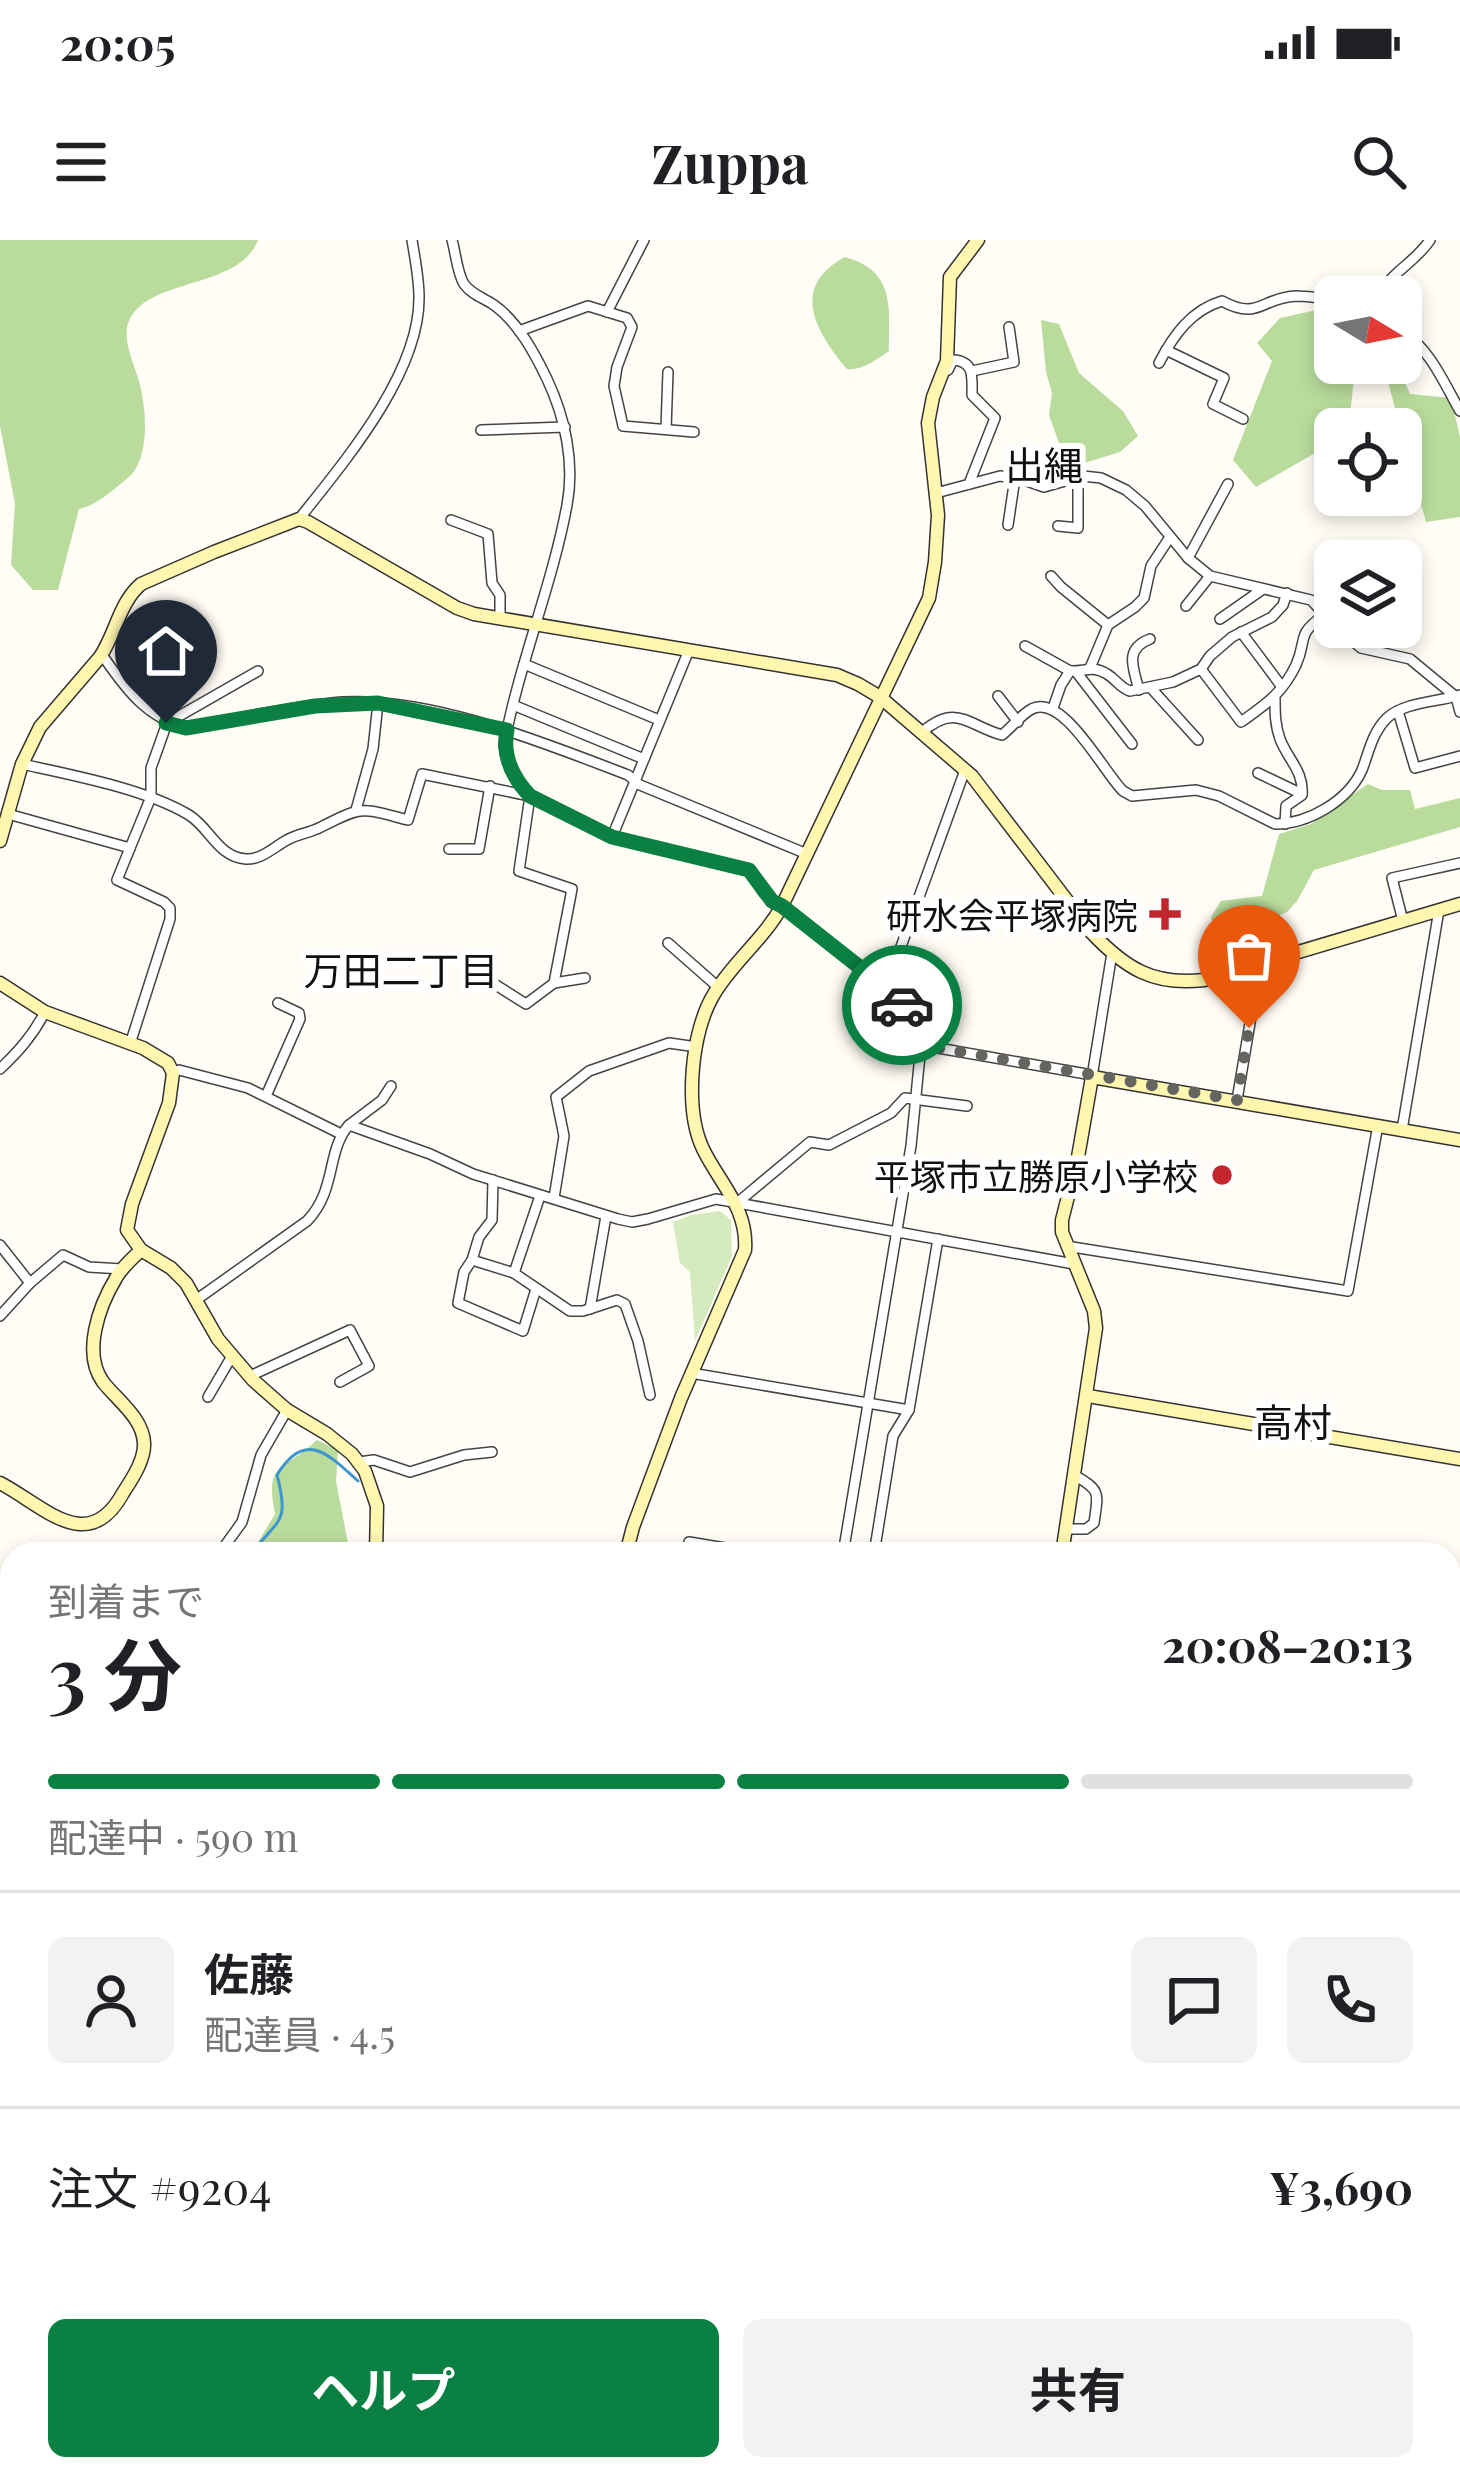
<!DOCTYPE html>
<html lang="ja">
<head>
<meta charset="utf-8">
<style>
	:root { --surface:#fff; --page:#f2f2f2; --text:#202124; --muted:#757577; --line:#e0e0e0; --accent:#0b8043 }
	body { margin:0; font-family:"Playfair Display","Noto Sans JP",serif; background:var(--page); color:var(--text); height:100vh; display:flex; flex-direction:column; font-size:45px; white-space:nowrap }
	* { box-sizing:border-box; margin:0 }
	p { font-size:39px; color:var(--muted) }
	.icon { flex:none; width:66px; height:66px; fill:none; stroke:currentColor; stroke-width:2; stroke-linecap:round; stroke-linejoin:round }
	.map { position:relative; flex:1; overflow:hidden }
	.side { position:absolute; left:0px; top:1302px; width:1461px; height:939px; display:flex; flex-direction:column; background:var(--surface); border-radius:36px 36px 0 0; box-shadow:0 6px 18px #0003 }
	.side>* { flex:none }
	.needle { width:78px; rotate:100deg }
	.buttons { position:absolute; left:1314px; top:36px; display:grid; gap:24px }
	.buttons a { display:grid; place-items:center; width:108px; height:108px; border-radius:18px; background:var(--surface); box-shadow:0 6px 18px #0003; font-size:60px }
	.pin { position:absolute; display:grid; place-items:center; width:102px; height:102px; color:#fff; margin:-123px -51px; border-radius:50% 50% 50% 0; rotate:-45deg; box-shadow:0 0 12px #0007 }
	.pin .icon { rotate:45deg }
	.courier { position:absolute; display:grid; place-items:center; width:120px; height:120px; margin:-60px; border:9px solid #0b8043; border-radius:50%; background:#fff; color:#222; box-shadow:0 3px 15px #0007 }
	.headline em { font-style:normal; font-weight:700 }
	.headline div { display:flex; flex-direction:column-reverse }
	.headline { display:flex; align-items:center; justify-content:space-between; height:204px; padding:0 48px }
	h1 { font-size:78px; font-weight:700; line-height:90px }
	.bar { display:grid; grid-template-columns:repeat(4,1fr); gap:18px 12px; align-content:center; height:144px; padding:0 48px }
	.bar i { height:15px; border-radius:9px; background:var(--line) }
	.bar .on { background:var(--accent) }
	.bar p { grid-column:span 4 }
	.line { display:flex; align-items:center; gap:30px; padding:0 48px; border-top:3px solid var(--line) }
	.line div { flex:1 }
	.round { display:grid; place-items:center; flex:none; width:126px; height:126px; border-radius:18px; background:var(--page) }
	.button { display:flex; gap:24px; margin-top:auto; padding:24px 48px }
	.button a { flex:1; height:138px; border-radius:18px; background:var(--accent); color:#fff; font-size:48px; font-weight:700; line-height:138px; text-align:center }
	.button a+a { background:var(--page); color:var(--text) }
	.status { display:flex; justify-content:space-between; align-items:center; height:84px; padding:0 60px; background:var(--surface); direction:ltr }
	.status svg { height:33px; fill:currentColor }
	header { display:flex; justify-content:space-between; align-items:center; height:156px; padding:0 48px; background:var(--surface); font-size:54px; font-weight:700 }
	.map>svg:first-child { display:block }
	.green { fill:#d5ebbd }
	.forest { fill:#b9dc9c }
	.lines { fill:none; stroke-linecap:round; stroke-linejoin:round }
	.stream { stroke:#3f96cf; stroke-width:3 }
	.street-casing { stroke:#444; stroke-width:12 }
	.secondary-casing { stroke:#333; stroke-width:15 }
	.street { stroke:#fff; stroke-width:9 }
	.secondary { stroke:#fff6b0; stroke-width:12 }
	.done { stroke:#646461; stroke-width:12; stroke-dasharray:0 21.6 }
	.route { stroke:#0b8043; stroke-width:15 }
	.poi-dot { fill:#c4262e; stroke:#fff; stroke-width:4.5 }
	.labels { text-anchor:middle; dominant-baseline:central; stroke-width:12; stroke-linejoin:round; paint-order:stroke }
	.poi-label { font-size:36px; fill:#111; stroke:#fff; text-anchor:end }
	.neighbourhood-label { font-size:39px; fill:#111; stroke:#fff }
</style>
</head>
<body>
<div class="status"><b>20:05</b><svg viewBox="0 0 49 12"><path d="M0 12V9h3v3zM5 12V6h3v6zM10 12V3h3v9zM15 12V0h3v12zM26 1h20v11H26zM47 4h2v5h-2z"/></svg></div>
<header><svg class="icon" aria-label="menu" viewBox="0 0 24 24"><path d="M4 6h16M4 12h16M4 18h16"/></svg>Zuppa<svg class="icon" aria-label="search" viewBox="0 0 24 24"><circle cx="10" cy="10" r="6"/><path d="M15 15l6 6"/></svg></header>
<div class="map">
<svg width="1460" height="2239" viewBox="0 0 1460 2239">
	<rect width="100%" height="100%" fill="#fffdf5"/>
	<path class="green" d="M720 971 731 980 732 1016 695 1101 690 1032 680 1023 673 982 691 975Z"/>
	<g class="forest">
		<path d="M0 0H258C239 50 148 37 129 81 122 97 132 119 137 135 146 161 151 211 132 234 128 238 123 242 118 246 106 256 95 265 79 269L58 350H33L11 325 15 264 0 186Z"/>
		<path d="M845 17C896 31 889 68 889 111 877 119 862 131 847 129 816 92 789 47 845 17Z"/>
		<path d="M1335 66V123H1397L1410 154 1451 158 1460 197V277L1426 282 1385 131 1355 130 1349 184 1343 189H1335V197L1322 209 1256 247 1233 220 1272 121 1257 103 1280 78Z"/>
		<path d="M1041 80 1059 84 1079 133 1123 171 1138 196 1120 212 1068 228 1049 175 1052 153 1046 132Z"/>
		<path d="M1368 544 1382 550H1410L1415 569 1460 558V587L1314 630 1297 661 1287 672 1231 694 1213 685 1211 677 1221 661 1262 656 1279 594 1311 584Z"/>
		<path d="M317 1200 338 1210 336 1241 350 1314H251L275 1274C264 1220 284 1232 317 1200Z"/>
		<path d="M12 1392V1580L0 1597V1393Z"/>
		<path d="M0 1688 12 1695V1856L0 1882Z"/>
		<path d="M12 2070V2229H36L29 2239H0V2079L3 2081Z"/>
	</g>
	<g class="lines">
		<g class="stream">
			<path d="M251 1314C278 1278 290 1285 277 1235 305 1189 328 1214 358 1241"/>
			<path d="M892 2239 893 2229"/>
		</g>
		<g class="street-casing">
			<g id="street">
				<path d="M452 0C456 14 457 33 464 44 472 55 484 58 494 65 518 82 535 114 547 139 565 177 575 223 567 265 552 346 519 424 504 505 506 524 517 542 530 556L612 597 749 630 764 653 772 661 782 666 886 748 919 787 921 805 911 906 843 1314"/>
				<path d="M1339 57 1358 49H1382"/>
				<path d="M1379 57C1391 31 1415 23 1430 0"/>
				<path d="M607 72 644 0"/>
				<path d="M1401 90C1430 109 1443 141 1460 171"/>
				<path d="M519 91 588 66 627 78 632 87 617 127 614 146 623 186 694 192"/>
				<path d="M1166 110 1224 138 1213 164 1243 179"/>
				<path d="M1159 123C1173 96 1191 70 1222 61 1259 81 1260 58 1296 56 1309 56 1322 59 1335 59"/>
				<path d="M948 130 953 120C975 121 972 138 972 155L995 178 969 244"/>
				<path d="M972 131 1014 122 1009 87"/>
				<path d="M666 189 668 132"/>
				<path d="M481 190 565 187"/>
				<path d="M936 253 1000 236 1024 240 1044 247 1083 236 1101 238 1126 250 1145 266 1188 318 1210 336 1311 360 1335 386"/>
				<path d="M299 279C345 221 420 133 419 57 419 38 415 19 412 0"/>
				<path d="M451 280 488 294 492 343 500 355V379"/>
				<path d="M1008 285 1015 238"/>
				<path d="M1058 286 1078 288V238"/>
				<path d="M1188 318 1228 244"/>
				<path d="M1051 336 1061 347 1108 385"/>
				<path d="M1186 366 1210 336"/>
				<path d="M1220 379 1263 349"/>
				<path d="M1336 387 1361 408 1410 419 1456 457 1460 472"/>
				<path d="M1241 392 1282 447"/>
				<path d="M1025 406 1070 431"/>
				<path d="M100 417 105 419C126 449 148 479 186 487 237 480 290 466 342 462 433 457 544 503 628 535L640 545 807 614"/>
				<path d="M524 424 659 480"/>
				<path d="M1090 428 1108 385 1135 367 1144 358 1151 326 1170 297"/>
				<path d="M1201 429 1241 482C1266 464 1282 454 1296 425 1308 398 1295 396 1324 375"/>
				<path d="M1077 433 1132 504"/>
				<path d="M1150 447 1198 500"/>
				<path d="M1139 450C1133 427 1124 409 1150 399"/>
				<path d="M998 456 1018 482"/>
				<path d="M1275 458C1275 473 1275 485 1280 499 1288 520 1304 531 1302 555L1286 566 1285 584"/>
				<path d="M513 465 644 519"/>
				<path d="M1053 468 1061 445 1070 431C1083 432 1094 425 1107 434 1117 440 1119 447 1130 451L1173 442 1201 429 1210 416 1232 397 1272 377 1283 365 1287 353"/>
				<path d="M1398 471 1415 528 1460 516"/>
				<path d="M922 492C957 462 968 486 1002 495 1011 488 1020 476 1030 470 1062 450 1104 533 1123 551L1132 556 1196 550 1219 556 1275 584C1308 584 1348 561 1362 530 1369 512 1372 493 1387 478 1404 462 1438 462 1460 455"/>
				<path d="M22 524C72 535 146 549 189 575 210 588 218 617 246 619 261 620 274 607 287 600 297 594 310 593 321 587 364 565 361 568 408 580L422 534 530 556 519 631 572 649 554 743 526 764 466 726"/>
				<path d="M1258 533 1302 554"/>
				<path d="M356 570 373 509 378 463"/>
				<path d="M8 574 130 608 151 557V528L167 483 258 431"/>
				<path d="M612 597 689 410"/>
				<path d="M130 608 117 640 164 662 170 668V679L131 801"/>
				<path d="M449 609H479L490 546"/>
				<path d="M1403 681 1392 638 1460 623"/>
				<path d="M668 703 718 747"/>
				<path d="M554 743 585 738"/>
				<path d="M886 748 965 530"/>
				<path d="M921 805 1092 835"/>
				<path d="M0 829C19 811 33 795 45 772"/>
				<path d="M173 833 179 830 248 848 341 894"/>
				<path d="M1092 837 1112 713"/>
				<path d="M266 856 300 779 299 773 278 763"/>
				<path d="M1237 860 1260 724"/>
				<path d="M349 885 382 860 391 846"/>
				<path d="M1402 890 1439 670"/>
				<path d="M493 940 492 980 479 997 472 1020 514 1033 570 1071H583L617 1060 625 1064 638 1101 650 1155"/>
				<path d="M554 958 564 896 556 857 589 831 669 803 697 807"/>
				<path d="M737 963 810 902 829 905 891 873 905 858 967 866"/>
				<path d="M0 1005 30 1043"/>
				<path d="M1066 1006 1348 1051 1378 885"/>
				<path d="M472 1020 464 1032 458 1063 523 1091 536 1049"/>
				<path d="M514 1033 540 956"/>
				<path d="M196 1060 307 981C337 950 326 911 349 885L430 914 473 934 618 979 632 982 648 979 716 959 1074 1024"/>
				<path d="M590 1069 606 976"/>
				<path d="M0 1076 30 1043 63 1015 89 1027 122 1029"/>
				<path d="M691 1133 909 1170"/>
				<path d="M250 1136 350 1090 369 1126 340 1142"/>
				<path d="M208 1157 232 1116"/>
				<path d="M359 1222 374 1220 410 1232 464 1215 492 1212"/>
				<path d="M1066 1289H1086L1094 1283C1098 1253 1102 1251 1074 1235"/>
				<path d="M219 1314 242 1282 261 1215 287 1170"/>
				<path d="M687 1314 689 1302 761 1314"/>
				<path d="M874 1314 893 1196 909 1170 938 999"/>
				<path d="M0 1570 12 1558"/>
				<path d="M1449 1643 1456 1605"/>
				<path d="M1449 1770 1460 1772"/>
				<path d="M1449 1921 1460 1913"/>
				<path d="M1449 2006 1460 1938"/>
				<path d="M0 2011 12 2021"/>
				<path d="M1449 2041 1460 2043"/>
				<path d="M1449 2118 1460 2119"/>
				<path d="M12 2163 4 2179 12 2189"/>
				<path d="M4 2239 6 2224 12 2214"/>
				<path d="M86 2239 90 2229"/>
				<path d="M199 2239 202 2229"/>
				<path d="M363 2239 365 2229"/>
				<path d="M700 2239 702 2229"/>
				<path d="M881 2239 883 2229"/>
				<path d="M1452 2239 1460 2238"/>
			</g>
		</g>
		<g class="secondary-casing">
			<g id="secondary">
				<path d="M0 601 22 524 40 487 100 417C116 393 119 363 141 344L214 312 299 279 308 282 457 368 474 374 837 435 858 444 880 457 972 536 1091 692C1125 728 1153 746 1204 740L1460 664"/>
				<path d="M0 743 45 772 143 808 168 823 173 833 169 863 132 964 127 990 141 1010 171 1028 186 1043 218 1099 253 1140 287 1170 327 1194 352 1214 365 1231 377 1266 376 1314"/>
				<path d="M1088 1156 1460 1219"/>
				<path d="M0 1243C44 1266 88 1317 123 1253 132 1239 145 1220 144 1203 143 1178 117 1160 103 1142 82 1113 99 1066 116 1038 122 1027 132 1019 141 1010"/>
				<path d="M626 1314 633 1287 681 1158 745 1010C748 968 720 944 703 909 684 869 691 791 714 754 733 722 763 700 782 666L929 358 935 322 938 275 928 183 933 157 947 121 950 37 978 0"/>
				<path d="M1062 1314 1096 1088 1094 1071 1062 992V980L1078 917 1092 837 1460 900"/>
				<path d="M1449 1604 1460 1605"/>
				<path d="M1449 1909 1460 1873"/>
				<path d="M537 2231 582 2239"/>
				<path d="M59 2239 66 2229"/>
				<path d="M1008 2239 1034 2229"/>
				<path d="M1360 2239 1361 2229"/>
			</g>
		</g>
		<use href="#street" class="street"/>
		<use href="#secondary" class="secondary"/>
	</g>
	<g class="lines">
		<path class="done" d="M902 765 920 787 921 805 1237 860 1249 788"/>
		<path class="route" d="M166 483 186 488 315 466 378 463 507 490C502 515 512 537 530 556L612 597 749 630 772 661 782 666 886 748 902 765"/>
	</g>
	<g class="poi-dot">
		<path d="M1159 656h12v12h12v12h-12v12h-12v-12h-12v-12h12z"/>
		<circle cx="1222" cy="935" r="12"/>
	</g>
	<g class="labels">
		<g class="poi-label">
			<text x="1138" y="674">研水会平塚病院</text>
			<text x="1198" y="935">平塚市立勝原小学校</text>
		</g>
		<g class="neighbourhood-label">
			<text x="1044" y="224">出縄</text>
			<text x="401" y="729">万田二丁目</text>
			<text x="1293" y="1181">高村</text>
		</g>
	</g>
</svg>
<div class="buttons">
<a><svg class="needle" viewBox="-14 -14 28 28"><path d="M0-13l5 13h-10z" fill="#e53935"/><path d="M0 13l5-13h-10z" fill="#757577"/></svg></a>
<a><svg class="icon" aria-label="locate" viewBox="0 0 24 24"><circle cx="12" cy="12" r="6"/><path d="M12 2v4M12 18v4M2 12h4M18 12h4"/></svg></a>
<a><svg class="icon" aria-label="layers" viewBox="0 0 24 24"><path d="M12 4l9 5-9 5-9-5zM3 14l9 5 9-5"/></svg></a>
</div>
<div class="pin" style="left:1249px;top:788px;background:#ea580c"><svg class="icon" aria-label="bag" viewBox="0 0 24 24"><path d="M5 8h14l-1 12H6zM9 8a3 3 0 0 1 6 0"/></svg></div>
<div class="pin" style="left:166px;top:483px;background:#1f2937"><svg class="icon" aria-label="home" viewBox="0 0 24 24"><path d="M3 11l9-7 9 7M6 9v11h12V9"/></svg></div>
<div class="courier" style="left:902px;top:765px"><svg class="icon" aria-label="car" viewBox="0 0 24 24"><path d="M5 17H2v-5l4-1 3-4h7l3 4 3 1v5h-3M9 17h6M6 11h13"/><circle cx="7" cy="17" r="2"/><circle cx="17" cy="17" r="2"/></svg></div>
<section class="side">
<div class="headline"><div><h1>3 分</h1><p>到着まで</p></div><em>20:08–20:13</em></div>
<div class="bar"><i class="on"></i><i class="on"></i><i class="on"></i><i></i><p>配達中 · 590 m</p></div>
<div class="line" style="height:216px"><a class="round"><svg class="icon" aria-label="person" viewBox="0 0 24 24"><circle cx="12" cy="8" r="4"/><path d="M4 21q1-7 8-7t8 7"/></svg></a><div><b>佐藤</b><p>配達員 · 4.5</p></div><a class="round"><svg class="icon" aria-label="chat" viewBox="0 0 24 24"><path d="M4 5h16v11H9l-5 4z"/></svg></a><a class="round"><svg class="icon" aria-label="phone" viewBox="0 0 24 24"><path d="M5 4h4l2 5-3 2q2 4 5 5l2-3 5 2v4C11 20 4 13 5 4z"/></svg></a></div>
<div class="line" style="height:156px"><div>注文 #9204</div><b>¥3,690</b></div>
<div class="button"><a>ヘルプ</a><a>共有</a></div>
</section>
</div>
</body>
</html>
